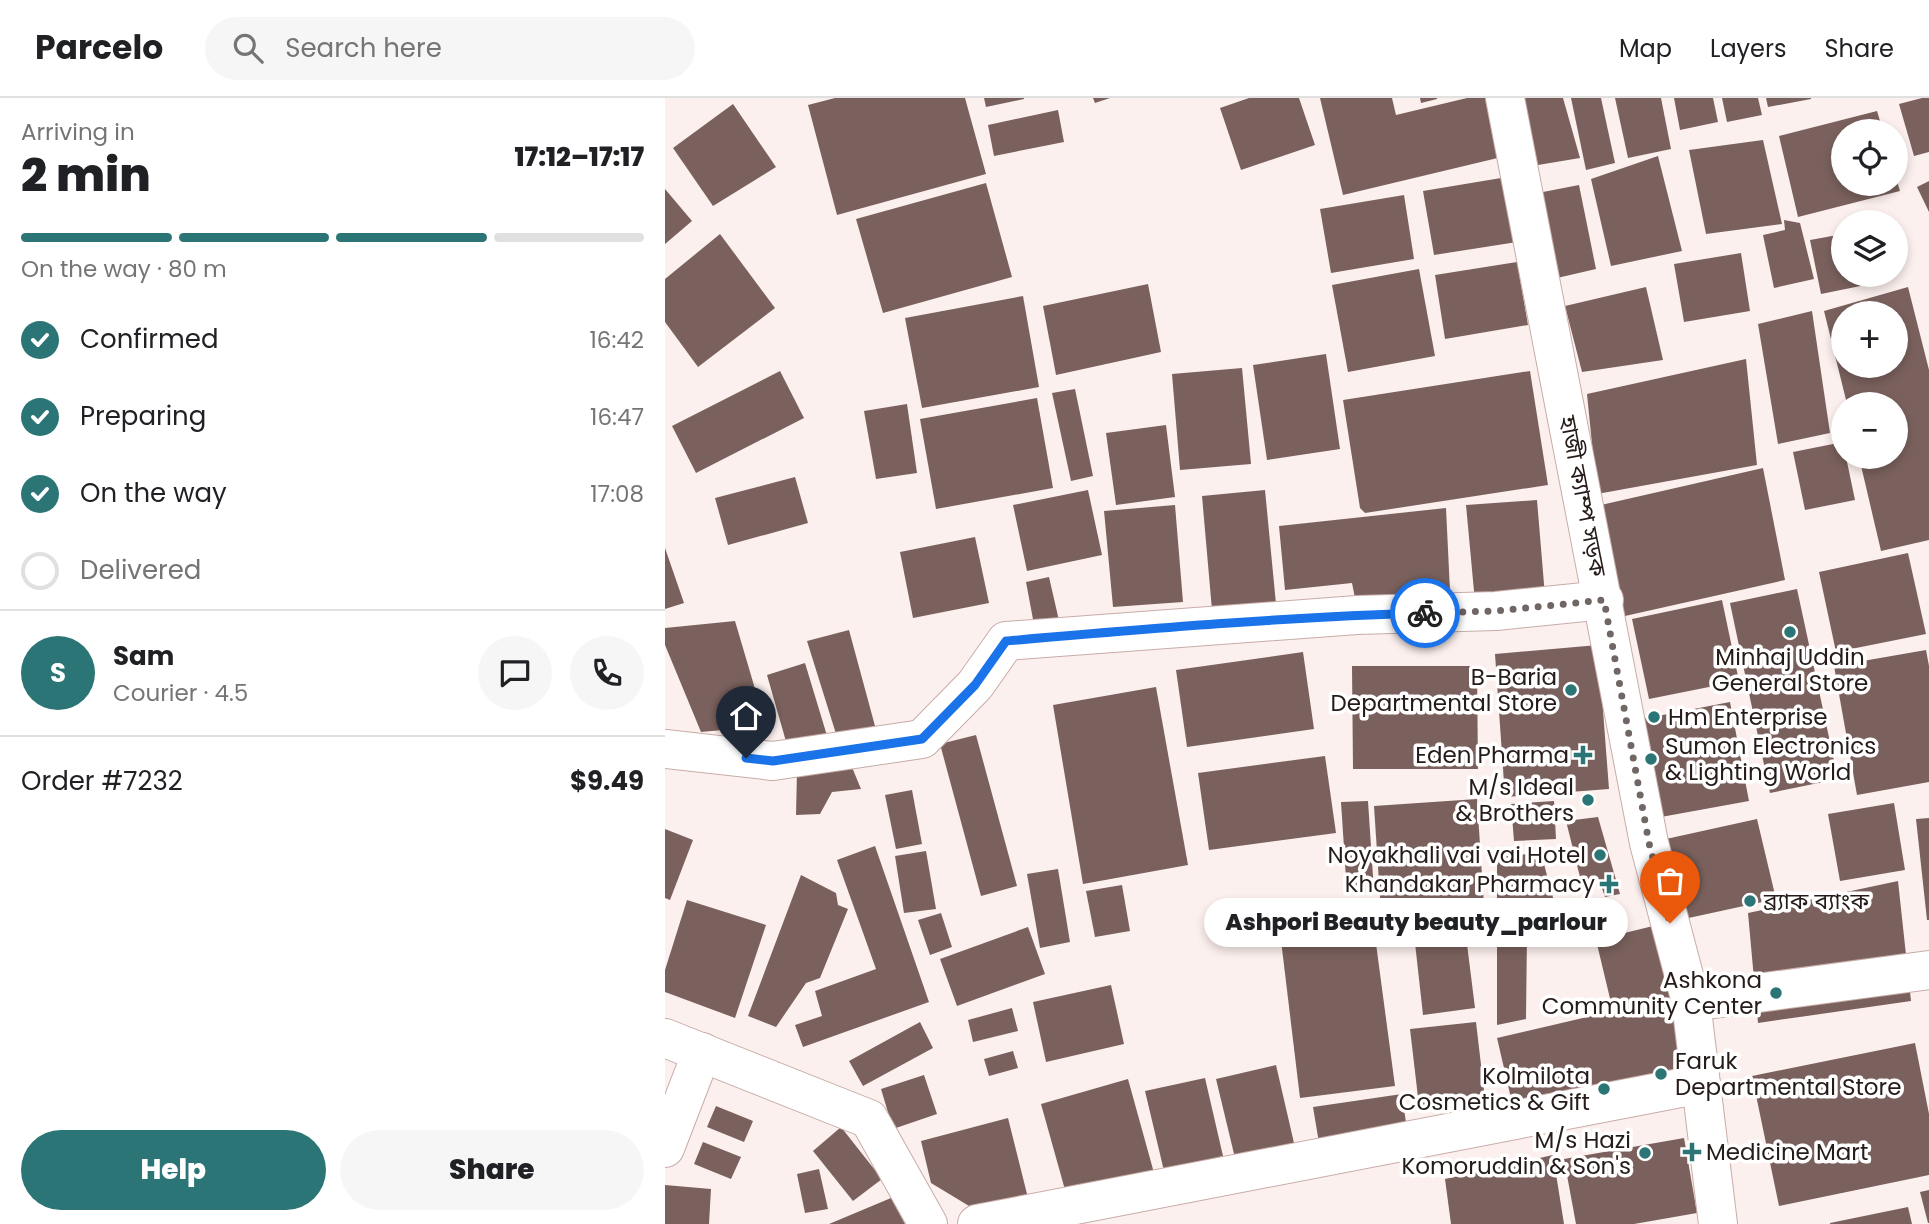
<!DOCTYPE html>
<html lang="en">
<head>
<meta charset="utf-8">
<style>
	:root { --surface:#fff; --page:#f6f6f6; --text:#202124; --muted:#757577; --line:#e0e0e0; --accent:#2b7576 }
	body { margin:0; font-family:Poppins,"Noto Sans Bengali",sans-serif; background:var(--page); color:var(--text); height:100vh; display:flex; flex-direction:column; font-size:26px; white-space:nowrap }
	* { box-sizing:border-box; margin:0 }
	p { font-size:23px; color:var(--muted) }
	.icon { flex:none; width:38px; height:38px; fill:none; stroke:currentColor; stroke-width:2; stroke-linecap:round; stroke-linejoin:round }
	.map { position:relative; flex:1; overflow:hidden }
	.side { display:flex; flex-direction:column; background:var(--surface); width:665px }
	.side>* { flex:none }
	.fabs { position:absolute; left:1166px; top:21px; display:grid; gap:14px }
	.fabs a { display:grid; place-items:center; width:77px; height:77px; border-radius:50%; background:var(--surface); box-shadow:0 4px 10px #0003; font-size:35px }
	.pin { position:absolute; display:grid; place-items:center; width:60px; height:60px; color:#fff; margin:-72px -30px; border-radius:50% 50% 50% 0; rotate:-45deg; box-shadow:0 0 7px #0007 }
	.pin .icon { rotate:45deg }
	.courier { position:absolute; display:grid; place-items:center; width:70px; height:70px; margin:-35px; border:5px solid #1a73e8; border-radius:50%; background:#fff; color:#222; box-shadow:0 2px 9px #0007 }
	.bubble { position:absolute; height:49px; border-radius:24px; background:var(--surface); box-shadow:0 4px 10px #0003; font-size:23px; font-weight:800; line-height:49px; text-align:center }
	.summary em { font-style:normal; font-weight:800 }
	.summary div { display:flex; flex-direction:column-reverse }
	.summary { display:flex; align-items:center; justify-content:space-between; height:119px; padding:0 21px }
	h1 { font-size:46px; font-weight:800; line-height:52px }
	.bar { display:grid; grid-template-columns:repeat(4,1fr); gap:10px 7px; align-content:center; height:84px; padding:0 21px }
	.bar i { height:9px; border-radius:5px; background:var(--line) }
	.bar .active { background:var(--accent) }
	.bar p { grid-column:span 4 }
	.line { display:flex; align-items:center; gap:18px; padding:0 21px; border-top:2px solid var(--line) }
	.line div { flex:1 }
	.round { display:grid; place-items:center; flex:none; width:74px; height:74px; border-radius:37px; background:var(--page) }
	ol { padding:0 21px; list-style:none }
	li { display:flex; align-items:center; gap:21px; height:77px }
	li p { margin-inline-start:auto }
	li .icon { padding:7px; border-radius:50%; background:var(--accent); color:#fff; stroke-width:4 }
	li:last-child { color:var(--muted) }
	li i { width:38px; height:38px; border:4px solid var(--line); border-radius:50% }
	.action { display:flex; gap:14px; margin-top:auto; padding:14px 21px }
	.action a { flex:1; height:80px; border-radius:42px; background:var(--accent); color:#fff; font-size:28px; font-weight:800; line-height:80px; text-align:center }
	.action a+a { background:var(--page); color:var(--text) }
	header { display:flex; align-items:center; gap:42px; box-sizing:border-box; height:98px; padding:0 35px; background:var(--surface); border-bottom:2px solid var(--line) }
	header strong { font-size:33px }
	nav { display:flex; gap:38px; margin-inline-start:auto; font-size:24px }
	.search { width:490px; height:63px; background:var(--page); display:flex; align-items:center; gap:18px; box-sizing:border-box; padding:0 24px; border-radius:38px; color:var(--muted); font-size:26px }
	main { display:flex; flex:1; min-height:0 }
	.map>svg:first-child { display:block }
	.building { fill:#7a615d; fill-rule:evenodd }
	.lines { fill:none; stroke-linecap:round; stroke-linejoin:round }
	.minor-casing { stroke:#c8aca7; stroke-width:40 }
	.minor { stroke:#fff; stroke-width:38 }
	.done { stroke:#706664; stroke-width:7; stroke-dasharray:0 12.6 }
	.route { stroke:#1a73e8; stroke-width:9 }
	.poi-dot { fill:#2b7576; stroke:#fff; stroke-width:2.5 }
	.labels { text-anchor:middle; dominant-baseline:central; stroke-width:7; stroke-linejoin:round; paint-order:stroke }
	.street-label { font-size:23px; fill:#251b19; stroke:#fff }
	.poi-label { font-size:23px; fill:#251b19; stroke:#fff; text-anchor:end }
</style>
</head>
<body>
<header>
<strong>Parcelo</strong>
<div class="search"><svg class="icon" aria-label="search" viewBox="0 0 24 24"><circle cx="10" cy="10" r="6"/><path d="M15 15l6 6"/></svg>Search here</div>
<nav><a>Map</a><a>Layers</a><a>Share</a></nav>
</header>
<main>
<section class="side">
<div class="summary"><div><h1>2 min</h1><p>Arriving in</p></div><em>17:12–17:17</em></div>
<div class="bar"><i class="active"></i><i class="active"></i><i class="active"></i><i></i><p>On the way · 80 m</p></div>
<ol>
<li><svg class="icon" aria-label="check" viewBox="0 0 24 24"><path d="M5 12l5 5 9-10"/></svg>Confirmed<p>16:42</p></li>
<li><svg class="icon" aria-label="check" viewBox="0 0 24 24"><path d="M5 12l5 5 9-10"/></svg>Preparing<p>16:47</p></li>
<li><svg class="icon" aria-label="check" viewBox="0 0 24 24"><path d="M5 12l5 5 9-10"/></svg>On the way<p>17:08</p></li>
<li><i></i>Delivered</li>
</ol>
<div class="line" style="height:126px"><b class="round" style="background:var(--accent);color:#fff">S</b><div><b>Sam</b><p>Courier · 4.5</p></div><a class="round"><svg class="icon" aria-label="chat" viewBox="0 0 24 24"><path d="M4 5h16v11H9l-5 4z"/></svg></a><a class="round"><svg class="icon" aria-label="phone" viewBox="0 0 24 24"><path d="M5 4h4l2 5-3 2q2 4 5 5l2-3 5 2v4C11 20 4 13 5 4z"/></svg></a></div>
<div class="line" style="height:91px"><div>Order #7232</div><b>$9.49</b></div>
<div class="action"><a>Help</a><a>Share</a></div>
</section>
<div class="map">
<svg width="1264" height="1126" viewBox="0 0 1264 1126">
	<rect width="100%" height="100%" fill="#fcf0ee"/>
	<g class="building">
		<path d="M170 0H300L321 76 172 117 143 7Z"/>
		<path d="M319 0H359V1L321 9Z"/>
		<path d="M428 0H445L430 5Z"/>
		<path d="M584 0H634L650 47 576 72 555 10Z"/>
		<path d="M655 0H727L731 17 802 0H827L841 58 678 97Z"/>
		<path d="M755 0H772V1L756 5Z"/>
		<path d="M858 0H898L915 60 873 67Z"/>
		<path d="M906 0H936L950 65 921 72Z"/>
		<path d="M950 0H996L1006 51 963 60Z"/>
		<path d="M1009 0H1048L1053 24 1015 32Z"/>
		<path d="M1057 0H1093L1097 17 1062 24Z"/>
		<path d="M1101 0H1146V1L1103 9Z"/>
		<path d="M1257 0H1264V54L1249 58 1234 6Z"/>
		<path d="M68 6 111 69 48 108 8 50Z"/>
		<path d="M393 12 399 44 329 58 323 27Z"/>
		<path d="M1212 13 1218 33H1178V86H1230L1231 80 1235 93 1133 119 1114 38Z"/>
		<path d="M1098 42 1117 126 1041 136 1024 52Z"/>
		<path d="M993 58 1017 153 946 168 926 81Z"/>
		<path d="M842 79 852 144 769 157 758 93Z"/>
		<path d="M1264 83V114L1252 89Z"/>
		<path d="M321 85 347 179 218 215 191 121Z"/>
		<path d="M914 87 931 171 892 180 878 94Z"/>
		<path d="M0 91 27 123 0 146Z"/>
		<path d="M739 97 749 161 666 175 655 111Z"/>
		<path d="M1119 122 1135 125 1149 181 1109 190 1098 137 1120 132Z"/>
		<path d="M55 136 110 210 33 269 0 224V181Z"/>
		<path d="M1178 136V177H1223L1225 182 1156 196 1145 142Z"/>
		<path d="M1076 155 1085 213 1019 224 1009 166Z"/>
		<path d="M852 164 863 227 780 241 770 177Z"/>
		<path d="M754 171 770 258 683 274 667 187Z"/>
		<path d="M483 186 496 254 391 277 378 208Z"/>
		<path d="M981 189 998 262 917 274 900 208Z"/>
		<path d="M1243 189 1264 272V442L1216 453 1194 359H1230V306H1182L1159 213ZM1178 215H1230V268H1178Z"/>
		<path d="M358 198 374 289 257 310 240 220Z"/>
		<path d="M1147 213 1165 335 1113 346 1093 226Z"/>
		<path d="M661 256 675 351 602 362 588 267Z"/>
		<path d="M1081 261 1092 367 932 396 922 296Z"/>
		<path d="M577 270 586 366 515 372 507 276Z"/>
		<path d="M115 273 139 320 31 375 7 328Z"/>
		<path d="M865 273 883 387 700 415 695 410 678 302Z"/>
		<path d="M410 291 428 378 406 383 387 295Z"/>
		<path d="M372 300 388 390 271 411 255 321Z"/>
		<path d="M242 306 252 375 211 381 199 313Z"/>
		<path d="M501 327 510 399 451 407 441 335Z"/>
		<path d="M1178 344V359H1181L1190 402 1140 412 1128 354Z"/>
		<path d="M1098 370 1120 482 960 518 936 407Z"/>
		<path d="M130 379 143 425 63 447 50 400Z"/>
		<path d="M423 392 437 457 362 473 348 407Z"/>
		<path d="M600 392 611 506 547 512 537 398Z"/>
		<path d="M872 402 880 498 810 504 801 407Z"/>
		<path d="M510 407 518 504 448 509 439 413Z"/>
		<path d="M781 410 785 493 691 505 687 485 620 492 614 428Z"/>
		<path d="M310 439 324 505 248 520 235 454Z"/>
		<path d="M0 450 19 505 0 511Z"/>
		<path d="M1243 455 1261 536 1171 554 1154 474Z"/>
		<path d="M384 479 395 527 370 532 361 484Z"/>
		<path d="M1132 491 1173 681 1105 695 1065 505Z"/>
		<path d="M1057 502 1074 583 984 601 967 521Z"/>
		<path d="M70 523 101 628 36 634 0 547V530Z"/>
		<path d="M184 532 210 628 172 639 142 543Z"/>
		<path d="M933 547 944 691 840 699 830 556Z"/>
		<path d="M1261 552 1264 568V684L1192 697 1169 568Z"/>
		<path d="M638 554 649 631 522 649 511 572Z"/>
		<path d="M140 565 163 641 122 647 102 577Z"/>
		<path d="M687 568H812L813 671H688Z"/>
		<path d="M491 589 523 767 418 786 388 607Z"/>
		<path d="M1065 604 1084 703 996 719 977 621Z"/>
		<path d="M311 637 352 788 316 798 275 646Z"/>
		<path d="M660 658 671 735 544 752 533 675Z"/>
		<path d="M184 662 196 691 167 694 155 716 131 717 132 673Z"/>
		<path d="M247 692 257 746 231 751 220 697Z"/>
		<path d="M812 701 820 823 717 830 709 708Z"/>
		<path d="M703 703 709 794 682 796 676 704Z"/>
		<path d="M889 703 891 741 849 743 846 706Z"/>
		<path d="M1229 705 1240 772 1175 783 1163 716Z"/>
		<path d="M933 719 955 796 940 799 933 779 916 783 901 723Z"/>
		<path d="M1264 720V822H1262L1251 721Z"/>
		<path d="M1092 721 1111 801 1019 821 1001 741Z"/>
		<path d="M0 731 28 742 5 802 0 800Z"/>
		<path d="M210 748 264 904 138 949 130 927 157 918 150 893 211 871 172 762Z"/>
		<path d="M261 753 271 811 239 815 230 758Z"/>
		<path d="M876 755 894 822 862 835 861 921 832 927V759Z"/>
		<path d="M393 771 405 844 375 850 362 776Z"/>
		<path d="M136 777 171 795 173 807 183 811 155 880 141 885 111 929 83 918Z"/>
		<path d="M1233 783 1246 903 1093 925 1083 815Z"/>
		<path d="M457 787 465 833 430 839 421 793Z"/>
		<path d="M22 802 101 827 70 920 0 894V872Z"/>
		<path d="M276 815 287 849 265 857 253 822Z"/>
		<path d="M708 823 730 988 635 1000 615 834Z"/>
		<path d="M988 828 1022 973 849 1013 832 940 948 913 931 842Z"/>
		<path d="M363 829 380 876 292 908 275 861Z"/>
		<path d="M801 838 810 910 758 917 750 845Z"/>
		<path d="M446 887 459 946 381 964 368 904Z"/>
		<path d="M347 910 353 933 308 944 303 922Z"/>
		<path d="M255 924 268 950 198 988 184 963Z"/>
		<path d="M811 924 820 1001 754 1008 745 931Z"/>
		<path d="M1250 945 1264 1016V1077L1114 1108 1087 978Z"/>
		<path d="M348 953 353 970 324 978 319 961Z"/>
		<path d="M611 967 629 1045 570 1060 551 981Z"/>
		<path d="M259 977 272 1016 228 1031 216 991Z"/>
		<path d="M540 980 558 1058 499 1073 480 993Z"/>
		<path d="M463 981 489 1075 402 1099 376 1006Z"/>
		<path d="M737 996 742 1032 654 1045 648 1009Z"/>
		<path d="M51 1008 88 1023 79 1044 42 1029Z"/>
		<path d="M343 1020 365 1108 309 1111 266 1085 256 1043Z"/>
		<path d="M176 1029 217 1081 188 1103 148 1053Z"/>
		<path d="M1019 1040 1032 1115 969 1126H911L899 1061Z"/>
		<path d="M38 1044 76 1059 66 1081 29 1066Z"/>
		<path d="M888 1057 899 1126H786L780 1081Z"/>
		<path d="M154 1071 163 1111 140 1115 132 1076Z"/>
		<path d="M0 1087 46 1091 44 1126H0Z"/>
		<path d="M1264 1092V1125H1263L1255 1094Z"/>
		<path d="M226 1100 240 1126H164Z"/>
		<path d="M1243 1109 1247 1126H1165V1125Z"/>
	</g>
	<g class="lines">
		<g class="minor-casing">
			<g id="minor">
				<path d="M840 0 984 745 1026 904 1053 1126"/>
				<path d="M0 651 108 663 257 641 310 587 341 543 692 517 831 513 939 502"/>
				<path d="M1026 904 1264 872"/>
				<path d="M0 940 204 1021 263 1126"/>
				<path d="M0 1050 37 954"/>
				<path d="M312 1126 1036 986"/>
			</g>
		</g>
		<use href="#minor" class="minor"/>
	</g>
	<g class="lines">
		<path class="done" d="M760 515 831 513 939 502 984 745 1005 825"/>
		<path class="route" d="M81 660 108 663 257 641 310 587 341 543C481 531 620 519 760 515"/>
	</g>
	<g class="poi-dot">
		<circle cx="1125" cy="534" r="7"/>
		<circle cx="906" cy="592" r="7"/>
		<circle cx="989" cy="619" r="7"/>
		<path d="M914.5 646.5h7v7h7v7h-7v7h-7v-7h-7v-7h7z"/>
		<circle cx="986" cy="661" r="7"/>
		<circle cx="923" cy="702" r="7"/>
		<circle cx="935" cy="757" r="7"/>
		<path d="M940.5 775.5h7v7h7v7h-7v7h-7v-7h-7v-7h7z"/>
		<circle cx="1085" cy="803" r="7"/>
		<circle cx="1111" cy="895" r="7"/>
		<circle cx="996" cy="976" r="7"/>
		<circle cx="939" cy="991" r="7"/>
		<path d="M1023.5 1043.5h7v7h7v7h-7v7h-7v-7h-7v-7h7z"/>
		<circle cx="980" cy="1055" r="7"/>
	</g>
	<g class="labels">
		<g class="street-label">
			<text transform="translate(918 398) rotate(79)">হাজী ক্যাম্প সড়ক</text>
		</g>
		<g class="poi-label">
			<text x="1125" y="559" text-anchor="middle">Minhaj Uddin<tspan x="1125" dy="26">General Store</tspan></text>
			<text x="892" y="579">B-Baria<tspan x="892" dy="26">Departmental Store</tspan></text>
			<text x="1003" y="619" text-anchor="start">Hm Enterprise</text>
			<text x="1000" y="648" text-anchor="start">Sumon Electronics<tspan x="1000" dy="26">&amp; Lighting World</tspan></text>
			<text x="904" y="657">Eden Pharma</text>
			<text x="909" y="689">M/s Ideal<tspan x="909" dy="26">&amp; Brothers</tspan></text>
			<text x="921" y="757">Noyakhali vai vai Hotel</text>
			<text x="930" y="786">Khandakar Pharmacy</text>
			<text x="1099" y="803" text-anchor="start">ব্র্যাক ব্যাংক</text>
			<text x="1097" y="882">Ashkona<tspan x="1097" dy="26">Community Center</tspan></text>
			<text x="1010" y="963" text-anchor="start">Faruk<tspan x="1010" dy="26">Departmental Store</tspan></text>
			<text x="925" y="978">Kolmilota<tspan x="925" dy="26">Cosmetics &amp; Gift</tspan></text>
			<text x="966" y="1042">M/s Hazi<tspan x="966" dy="26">Komoruddin &amp; Son's</tspan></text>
			<text x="1041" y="1054" text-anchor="start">Medicine Mart</text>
		</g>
	</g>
</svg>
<div class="fabs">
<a><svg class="icon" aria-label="locate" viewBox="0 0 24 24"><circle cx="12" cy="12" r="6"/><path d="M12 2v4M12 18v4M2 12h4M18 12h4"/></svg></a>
<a><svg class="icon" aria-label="layers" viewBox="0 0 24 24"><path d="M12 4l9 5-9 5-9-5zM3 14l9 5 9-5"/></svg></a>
<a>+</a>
<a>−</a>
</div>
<div class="pin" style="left:1005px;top:825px;background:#ea580c"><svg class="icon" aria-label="bag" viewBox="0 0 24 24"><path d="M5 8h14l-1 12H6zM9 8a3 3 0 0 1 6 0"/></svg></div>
<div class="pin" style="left:81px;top:660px;background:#1f2937"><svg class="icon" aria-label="home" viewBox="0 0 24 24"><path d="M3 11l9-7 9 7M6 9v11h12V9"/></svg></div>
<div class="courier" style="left:760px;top:515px"><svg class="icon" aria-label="bike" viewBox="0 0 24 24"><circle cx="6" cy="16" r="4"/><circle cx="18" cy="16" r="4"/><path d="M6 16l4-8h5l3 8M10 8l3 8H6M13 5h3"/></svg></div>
<div class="bubble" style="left:539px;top:800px;width:424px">Ashpori Beauty beauty_parlour</div>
</div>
</main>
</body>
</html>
